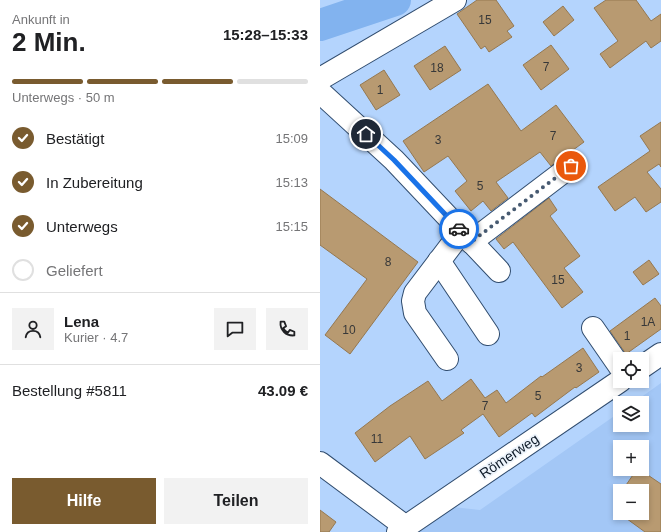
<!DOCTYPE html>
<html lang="de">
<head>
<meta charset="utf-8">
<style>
	:root { --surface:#fff; --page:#f2f2f2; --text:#202124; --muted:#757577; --line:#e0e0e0; --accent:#795b2f }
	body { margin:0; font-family:Helvetica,sans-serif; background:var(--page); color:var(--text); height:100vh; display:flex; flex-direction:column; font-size:15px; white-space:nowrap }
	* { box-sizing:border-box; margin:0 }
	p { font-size:13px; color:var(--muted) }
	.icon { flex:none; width:22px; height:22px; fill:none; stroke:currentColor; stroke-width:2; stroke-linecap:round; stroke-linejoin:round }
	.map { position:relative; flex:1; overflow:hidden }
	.details { display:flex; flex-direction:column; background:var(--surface); width:320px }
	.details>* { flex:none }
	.buttons { position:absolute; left:293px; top:352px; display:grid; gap:8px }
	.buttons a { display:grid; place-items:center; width:36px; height:36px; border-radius:0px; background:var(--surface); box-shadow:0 2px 6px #0003; font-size:20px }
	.pin { position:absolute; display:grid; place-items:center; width:34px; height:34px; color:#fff; margin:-17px; border:2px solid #fff; border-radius:50%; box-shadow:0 1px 4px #0007 }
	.courier { position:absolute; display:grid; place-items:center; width:40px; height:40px; margin:-20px; border:3px solid #1a73e8; border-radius:50%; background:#fff; color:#222; box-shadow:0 1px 5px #0007 }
	.headline em { font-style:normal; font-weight:800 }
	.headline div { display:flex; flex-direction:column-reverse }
	.headline { display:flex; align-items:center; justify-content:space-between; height:68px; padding:0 12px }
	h1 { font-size:26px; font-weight:800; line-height:30px }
	.bar { display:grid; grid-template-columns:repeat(4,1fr); gap:6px 4px; align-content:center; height:48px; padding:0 12px }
	.bar i { height:5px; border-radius:3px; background:var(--line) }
	.bar .selected { background:var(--accent) }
	.bar p { grid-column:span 4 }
	.line { display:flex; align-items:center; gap:10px; padding:0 12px; border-top:1px solid var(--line) }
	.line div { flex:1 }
	.round { display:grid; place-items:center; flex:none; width:42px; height:42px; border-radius:0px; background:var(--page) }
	ol { padding:0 12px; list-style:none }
	li { display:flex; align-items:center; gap:12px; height:44px }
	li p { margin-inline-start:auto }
	li .icon { padding:4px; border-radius:50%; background:var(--accent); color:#fff; stroke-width:4 }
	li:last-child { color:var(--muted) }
	li i { width:22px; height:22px; border:2px solid var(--line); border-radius:50% }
	.button { display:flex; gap:8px; margin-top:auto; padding:8px 12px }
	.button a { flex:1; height:46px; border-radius:0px; background:var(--accent); color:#fff; font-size:16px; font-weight:800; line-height:46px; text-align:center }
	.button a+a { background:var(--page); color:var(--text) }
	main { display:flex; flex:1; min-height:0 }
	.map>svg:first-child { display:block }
	.built { fill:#a3c7f6; fill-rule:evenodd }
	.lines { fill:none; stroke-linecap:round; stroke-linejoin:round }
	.stream { stroke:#82b3ef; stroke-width:5.5 }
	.river { stroke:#82b3ef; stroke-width:32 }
	.building { fill:#b89a71; stroke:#957850 }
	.minor-casing { stroke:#314d6f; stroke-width:24 }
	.minor { stroke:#fff; stroke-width:22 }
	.done { stroke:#475a71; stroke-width:4; stroke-dasharray:0 7.2 }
	.route { stroke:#1a73e8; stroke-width:5 }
	.labels { text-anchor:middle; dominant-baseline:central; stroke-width:3.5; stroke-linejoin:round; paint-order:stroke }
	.number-label { font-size:12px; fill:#373839 }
	.street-label { font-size:14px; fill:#0c1826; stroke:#ecf3fb }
</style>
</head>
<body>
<main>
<section class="details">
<div class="headline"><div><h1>2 Min.</h1><p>Ankunft in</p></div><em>15:28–15:33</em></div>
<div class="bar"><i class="selected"></i><i class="selected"></i><i class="selected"></i><i></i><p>Unterwegs · 50 m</p></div>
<ol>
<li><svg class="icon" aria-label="check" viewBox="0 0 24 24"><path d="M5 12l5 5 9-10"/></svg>Bestätigt<p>15:09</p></li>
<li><svg class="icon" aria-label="check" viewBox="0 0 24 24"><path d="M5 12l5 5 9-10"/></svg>In Zubereitung<p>15:13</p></li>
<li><svg class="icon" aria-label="check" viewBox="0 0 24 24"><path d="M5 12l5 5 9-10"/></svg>Unterwegs<p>15:15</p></li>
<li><i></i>Geliefert</li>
</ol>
<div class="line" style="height:72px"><a class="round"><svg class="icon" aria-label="person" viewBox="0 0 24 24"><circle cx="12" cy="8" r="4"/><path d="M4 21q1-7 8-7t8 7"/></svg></a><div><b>Lena</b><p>Kurier · 4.7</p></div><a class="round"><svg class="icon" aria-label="chat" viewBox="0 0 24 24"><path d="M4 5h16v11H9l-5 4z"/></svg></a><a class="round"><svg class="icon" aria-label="phone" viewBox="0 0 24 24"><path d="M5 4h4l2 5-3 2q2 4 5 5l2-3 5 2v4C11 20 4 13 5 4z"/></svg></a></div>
<div class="line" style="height:52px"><div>Bestellung #5811</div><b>43.09 €</b></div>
<div class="button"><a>Hilfe</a><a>Teilen</a></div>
</section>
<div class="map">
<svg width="341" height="532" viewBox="0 0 341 532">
	<rect width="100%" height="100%" fill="#b4d4fd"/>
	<path class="built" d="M341 383V532H96L133 507 160 510 300 412V425H322V403H313ZM300 447H322V469H300ZM300 491H322V513H300Z"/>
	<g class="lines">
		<path class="stream" d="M13 21 31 0"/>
		<path class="river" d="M0 25 75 0"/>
	</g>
	<g class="building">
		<path d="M157 0H176L194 26 187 31 192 37 169 52 165 46 161 49 137 14Z"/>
		<path d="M286 0H316L331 21 341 14V41L331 48 326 41 290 68 280 54 298 41 274 8Z"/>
		<path d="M243 6 254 20 234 36 223 22Z"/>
		<path d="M231 45 249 69 221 90 203 65Z"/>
		<path d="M125 46 141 70 110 90 94 66Z"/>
		<path d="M64 70 80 95 56 110 40 85Z"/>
		<path d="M168 84 201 131 236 105 264 142 231 166 220 152 176 182 188 198 171 211 163 201 151 211 135 191 147 181 128 156 104 172 83 141Z"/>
		<path d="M341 122V167L339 164 327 172 341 189V202L326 212 315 197 295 211 278 187 330 151 320 136Z"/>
		<path d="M0 189 98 262 30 354 5 335 47 279 0 245Z"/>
		<path d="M229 198 237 210 230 216 260 256 244 268 263 292 242 308 193 242 184 249 176 239Z"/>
		<path d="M329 260 339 274 323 285 313 272Z"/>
		<path d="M335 298 341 306V329L306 354 290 331Z"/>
		<path d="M263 348 279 372 256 388 255 387 215 417 212 413 179 437 163 414 141 430 144 433 105 459 90 436 55 462 35 433 70 406 108 381 122 401 151 379 165 398 177 390 186 403 221 376 222 377Z"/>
		<path d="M317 469H319L341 484V532H325L303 516 306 513H322V491H302Z"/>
		<path d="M0 510 16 522 9 532H0Z"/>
	</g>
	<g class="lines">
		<g class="minor-casing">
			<g id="minor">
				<path d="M0 79 135 0"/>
				<path d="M0 92 74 160 179 271"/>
				<path d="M151 242 251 166"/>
				<path d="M119 261 168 334"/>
				<path d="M273 328 300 367"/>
				<path d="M127 359 95 313 93 301 95 293 142 231"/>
				<path d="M322 367 341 354"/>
				<path d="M0 463 86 527"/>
				<path d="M78 532 300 381"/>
			</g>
		</g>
		<use href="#minor" class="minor"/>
	</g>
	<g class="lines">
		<path class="done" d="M139 229 151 242 251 166"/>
		<path class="route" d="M46 134 74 160 139 229"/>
	</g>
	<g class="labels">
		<g class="number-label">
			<text x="165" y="20">15</text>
			<text x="226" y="67">7</text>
			<text x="117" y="68">18</text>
			<text x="60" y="90">1</text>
			<text x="233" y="136">7</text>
			<text x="118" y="140">3</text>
			<text x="160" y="186">5</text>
			<text x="68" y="262">8</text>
			<text x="238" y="280">15</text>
			<text x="328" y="322">1A</text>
			<text x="29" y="330">10</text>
			<text x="307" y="336">1</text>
			<text x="259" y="368">3</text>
			<text x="218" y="396">5</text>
			<text x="165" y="406">7</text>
			<text x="57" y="439">11</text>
		</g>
		<g class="street-label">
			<text transform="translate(189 456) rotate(-34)">Römerweg</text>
		</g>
	</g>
</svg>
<div class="buttons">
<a><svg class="icon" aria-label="locate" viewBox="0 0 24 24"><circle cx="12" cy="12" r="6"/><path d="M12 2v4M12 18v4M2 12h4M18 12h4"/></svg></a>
<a><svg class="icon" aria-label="layers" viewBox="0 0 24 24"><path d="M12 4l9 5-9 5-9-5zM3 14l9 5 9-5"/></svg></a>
<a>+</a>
<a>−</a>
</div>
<div class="pin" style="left:251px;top:166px;background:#ea580c"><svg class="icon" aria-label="bag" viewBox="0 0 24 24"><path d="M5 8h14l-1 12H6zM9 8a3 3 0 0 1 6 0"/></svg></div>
<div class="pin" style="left:46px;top:134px;background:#1f2937"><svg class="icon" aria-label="home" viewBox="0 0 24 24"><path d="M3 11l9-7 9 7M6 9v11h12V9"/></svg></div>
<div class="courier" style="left:139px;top:229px"><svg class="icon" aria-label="car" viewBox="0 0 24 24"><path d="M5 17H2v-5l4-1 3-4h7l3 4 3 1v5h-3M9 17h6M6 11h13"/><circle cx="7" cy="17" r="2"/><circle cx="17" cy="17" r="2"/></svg></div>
</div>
</main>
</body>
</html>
